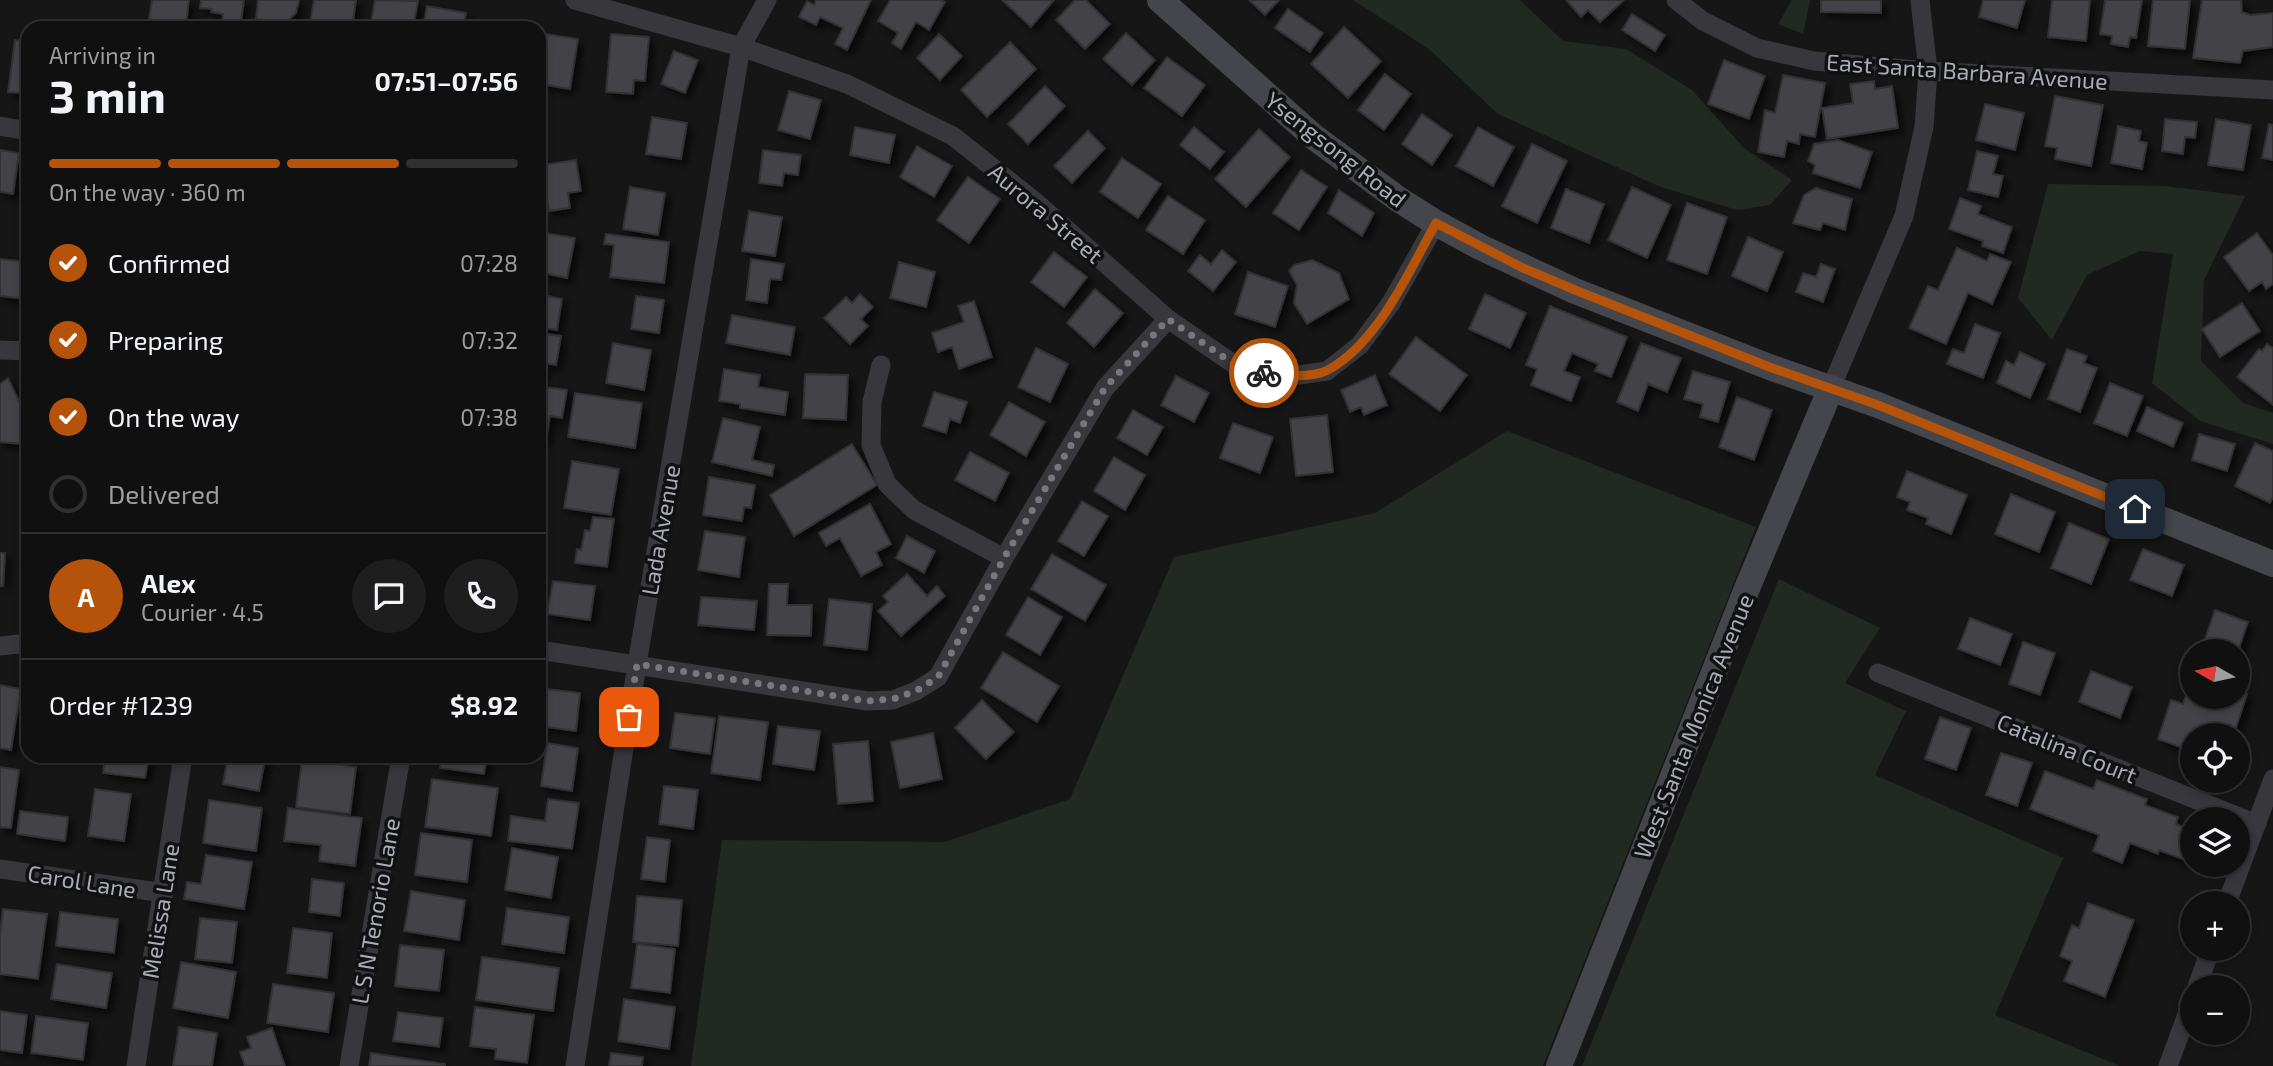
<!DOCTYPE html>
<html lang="en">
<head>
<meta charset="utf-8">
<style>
	:root { --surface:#101011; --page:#1e1e1f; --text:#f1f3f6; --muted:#9c9d9f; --line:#303031; --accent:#b45309 }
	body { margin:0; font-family:"Exo 2",sans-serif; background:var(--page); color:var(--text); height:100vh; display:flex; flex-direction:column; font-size:26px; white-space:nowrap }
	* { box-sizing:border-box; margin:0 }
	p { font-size:23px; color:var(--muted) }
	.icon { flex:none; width:38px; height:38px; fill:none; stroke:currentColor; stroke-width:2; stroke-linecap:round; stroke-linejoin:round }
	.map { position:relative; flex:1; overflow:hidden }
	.drawer { position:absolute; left:21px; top:21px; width:525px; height:742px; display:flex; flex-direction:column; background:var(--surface); border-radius:21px; box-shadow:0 4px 10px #0003,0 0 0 2px var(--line) }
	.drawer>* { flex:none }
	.needle { width:46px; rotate:279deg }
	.buttons { position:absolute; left:2180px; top:639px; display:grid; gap:14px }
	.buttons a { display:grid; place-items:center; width:70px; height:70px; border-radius:50%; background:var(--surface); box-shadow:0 4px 10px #0003,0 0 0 2px var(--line); font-size:35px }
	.pin { position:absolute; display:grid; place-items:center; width:60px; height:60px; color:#fff; margin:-30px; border-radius:14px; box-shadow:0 4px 10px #0006 }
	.courier { position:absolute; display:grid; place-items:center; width:70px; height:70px; margin:-35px; border:5px solid #b45309; border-radius:50%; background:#fff; color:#222; box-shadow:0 2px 9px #0007 }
	.overview em { font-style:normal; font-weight:700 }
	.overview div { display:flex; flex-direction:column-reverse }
	.overview { display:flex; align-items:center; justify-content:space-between; height:119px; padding:0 28px }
	h1 { font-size:46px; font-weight:700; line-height:52px }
	.bar { display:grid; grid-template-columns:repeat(4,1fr); gap:10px 7px; align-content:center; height:84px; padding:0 28px }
	.bar i { height:9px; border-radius:5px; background:var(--line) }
	.bar .current { background:var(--accent) }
	.bar p { grid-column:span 4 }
	.line { display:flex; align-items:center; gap:18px; padding:0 28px; border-top:2px solid var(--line) }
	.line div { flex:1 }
	.round { display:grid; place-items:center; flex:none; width:74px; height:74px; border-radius:37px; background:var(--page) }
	ol { padding:0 28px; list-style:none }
	li { display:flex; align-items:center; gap:21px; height:77px }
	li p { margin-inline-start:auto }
	li .icon { padding:7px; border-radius:50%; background:var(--accent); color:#fff; stroke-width:4 }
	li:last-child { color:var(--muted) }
	li i { width:38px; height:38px; border:4px solid var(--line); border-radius:50% }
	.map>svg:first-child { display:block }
	.green { fill:#222923 }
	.building { fill:#434347; stroke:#303033; stroke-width:2; filter:url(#shadow) }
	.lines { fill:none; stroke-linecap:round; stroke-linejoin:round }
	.minor { stroke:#37373c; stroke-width:19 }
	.secondary { stroke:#45464b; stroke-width:26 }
	.done { stroke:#76787e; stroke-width:7; stroke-dasharray:0 12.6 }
	.route { stroke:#b45309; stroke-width:9 }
	.labels { text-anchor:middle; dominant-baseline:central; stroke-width:7; stroke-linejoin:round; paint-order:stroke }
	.street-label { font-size:23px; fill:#a9acb6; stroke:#111112 }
</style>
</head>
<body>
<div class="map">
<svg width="2273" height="1066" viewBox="0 0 2273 1066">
	<defs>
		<filter id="shadow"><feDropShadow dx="5" dy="5" stdDeviation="3.5" flood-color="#0009"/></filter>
	</defs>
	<rect width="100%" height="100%" fill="#161617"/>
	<g class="green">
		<path d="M1353 0H1520L1563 41 1626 49 1692 90 1744 148 1792 180 1770 205 1737 210 1661 187 1498 114 1429 49Z"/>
		<path d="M1792 0H1810L1803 34 1778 24Z"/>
		<path d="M2048 184 2165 186 2245 196 2204 280 2201 361 2243 403 2273 413V444L2200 421 2152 383 2173 254 2140 251 2087 275 2052 340 2018 298Z"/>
		<path d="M1507 431 1756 527 1543 1066H691L722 840 945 842 1070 799 1174 557 1375 513Z"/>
		<path d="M1779 579 1880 628 1845 683 1906 711 1875 775 2063 858 1995 1015 2120 1066H1582Z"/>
	</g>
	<g class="building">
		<path d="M152 0H189L186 25 149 19Z"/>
		<path d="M201 0H244L241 22 222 21 223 14 211 12 212 9 200 8Z"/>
		<path d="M258 0H299L296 13 286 23 256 19Z"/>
		<path d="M314 0H356L352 28H309Z"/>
		<path d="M375 0 418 1 413 28H370Z"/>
		<path d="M816 0H871L847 50 835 44 843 28 820 17 816 25 799 17 807 1 814 5Z"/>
		<path d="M890 0H941L945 2 929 30 916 22 901 49 892 43 898 33 878 21Z"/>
		<path d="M1002 0H1054L1031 27Z"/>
		<path d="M1075 0H1086L1110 24 1085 49 1056 20Z"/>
		<path d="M1249 0H1279L1265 15Z"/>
		<path d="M1566 0H1624L1600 22 1588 10 1581 17Z"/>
		<path d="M1821 0H1881V13L1821 12Z"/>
		<path d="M1983 0H2025L2017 28 1979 17Z"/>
		<path d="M2052 0H2090L2086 41 2048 37Z"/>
		<path d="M2105 0H2142L2136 38 2130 37 2128 47 2111 44 2112 36 2100 34Z"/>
		<path d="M2153 0H2190L2185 49 2148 46Z"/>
		<path d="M2202 0H2241L2242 12 2250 15 2273 13V47L2243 51 2240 63 2193 58Z"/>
		<path d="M427 6 466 13 463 28H423Z"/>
		<path d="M1288 9 1323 33 1310 52 1275 28Z"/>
		<path d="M1632 14 1665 35 1655 51 1622 30Z"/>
		<path d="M1344 27 1381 61 1348 98 1311 64Z"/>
		<path d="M539 33 578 39 570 89 539 84Z"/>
		<path d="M1126 33 1155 60 1132 85 1103 59Z"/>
		<path d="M611 34 649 37 645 81 634 80 633 94 606 92Z"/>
		<path d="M939 34 962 56 940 80 917 58Z"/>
		<path d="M15 40 28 42V94L8 92Z"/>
		<path d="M1010 42 1036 69 987 117 961 90Z"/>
		<path d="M674 51 698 60 685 93 661 84Z"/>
		<path d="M1167 57 1205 85 1182 116 1144 88Z"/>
		<path d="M1724 60 1765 76 1749 119 1708 104Z"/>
		<path d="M1385 74 1411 94 1384 130 1358 110Z"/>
		<path d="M1783 75 1825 83 1815 137 1800 134 1799 144 1787 141 1784 157 1758 152 1765 110 1775 113Z"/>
		<path d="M1874 81 1875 89 1892 86 1898 128 1827 139 1822 108 1853 103 1850 84Z"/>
		<path d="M1045 86 1065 106 1028 144 1008 124Z"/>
		<path d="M789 91 821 100 810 139 778 130Z"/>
		<path d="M2055 96 2103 105 2091 166 2055 159 2057 148 2045 146Z"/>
		<path d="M1985 104 2024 113 2015 150 1976 140Z"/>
		<path d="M1422 114 1452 135 1432 165 1402 144Z"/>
		<path d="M652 117 687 123 681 159 646 154Z"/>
		<path d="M2165 119 2197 122 2195 138 2185 137 2183 154 2162 151Z"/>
		<path d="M2216 119 2251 125 2243 170 2208 165Z"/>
		<path d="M2269 124 2273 125V160L2262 158Z"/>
		<path d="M2118 126 2141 131 2139 141 2147 143 2142 169 2111 163Z"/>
		<path d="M855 127 895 135 889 163 850 155Z"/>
		<path d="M1194 127 1224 152 1210 169 1180 145Z"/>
		<path d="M1478 127 1514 147 1493 186 1456 166Z"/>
		<path d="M1259 129 1290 157 1246 207 1215 179Z"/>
		<path d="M1088 131 1105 148 1072 183 1054 166Z"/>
		<path d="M1838 140 1872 152 1860 188 1813 173 1815 165 1808 161 1814 144Z"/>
		<path d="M1532 144 1567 161 1537 223 1502 206Z"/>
		<path d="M917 146 952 166 934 197 900 177Z"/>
		<path d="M0 150 19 153 13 194 0 192Z"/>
		<path d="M763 150 801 155 798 175 784 173 782 186 759 183Z"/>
		<path d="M1977 151 1998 156 1993 174 2003 176 1998 197 1968 190Z"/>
		<path d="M1122 158 1161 184 1138 218 1100 192Z"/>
		<path d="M576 160 581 191 568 193 570 208 549 211 542 165Z"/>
		<path d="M1301 170 1327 187 1299 230 1273 213Z"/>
		<path d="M968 177 1000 199 969 243 937 220Z"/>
		<path d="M630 187 665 193 658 235 623 229Z"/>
		<path d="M1632 187 1671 205 1647 258 1608 240Z"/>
		<path d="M1816 188 1852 199 1845 230 1823 223 1820 230 1793 223 1804 195Z"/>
		<path d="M1566 189 1604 204 1589 243 1551 228Z"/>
		<path d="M1339 190 1374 213 1362 236 1328 213Z"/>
		<path d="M1168 196 1205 220 1183 254 1146 230Z"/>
		<path d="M1960 198 1981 206 1978 214 2012 227 2003 253 1982 246 1983 241 1949 229Z"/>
		<path d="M1687 203 1727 217 1707 274 1667 260Z"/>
		<path d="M749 211 782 217 775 256 742 251Z"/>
		<path d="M539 232 575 238 567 278 539 272Z"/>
		<path d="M2257 233 2273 255V284L2266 289 2262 282 2249 291 2224 257Z"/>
		<path d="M606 234 669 242 664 283 610 277 614 245 604 244Z"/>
		<path d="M1748 237 1783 252 1767 291 1732 276Z"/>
		<path d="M1957 248 1987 261 1990 254 2011 262 1992 304 1968 293 1946 344 1909 328 1928 286 1938 290Z"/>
		<path d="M1222 250 1236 262 1213 291 1188 271 1200 255 1211 264Z"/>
		<path d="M1054 252 1087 277 1064 307 1031 282Z"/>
		<path d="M0 259 28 262 25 299 0 296Z"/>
		<path d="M751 259 784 264 781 280 770 279 767 303 746 300Z"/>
		<path d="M1312 260 1339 273 1349 299 1307 324 1294 303 1297 285 1289 271 1294 265Z"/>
		<path d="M899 262 935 272 926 307 890 298Z"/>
		<path d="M1821 264 1835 269 1823 302 1796 292 1803 273 1816 277Z"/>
		<path d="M1248 272 1288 286 1275 327 1235 314Z"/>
		<path d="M1095 289 1123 313 1094 347 1067 323Z"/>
		<path d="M539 294 562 299 557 330 539 327Z"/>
		<path d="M860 294 873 307 861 319 868 326 850 344 824 318 846 297 852 303Z"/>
		<path d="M1485 294 1526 313 1510 348 1469 329Z"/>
		<path d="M636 296 664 300 659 333 631 329Z"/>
		<path d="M974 301 992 357 959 369 952 347 938 352 932 333 964 322 958 306Z"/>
		<path d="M2242 303 2260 331 2220 357 2202 329Z"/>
		<path d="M1550 306 1627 337 1611 377 1595 371 1598 364 1572 353 1564 371 1580 377 1571 401 1531 385 1537 369 1526 365Z"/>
		<path d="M732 315 795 327 790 355 726 343Z"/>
		<path d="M1975 324 2000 333 1983 378 1947 364 1953 349 1964 353Z"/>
		<path d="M539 333 561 336 556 365 544 363 542 376H539Z"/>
		<path d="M1416 337 1467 375 1440 411 1389 374Z"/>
		<path d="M613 343 651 350 644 390 606 383Z"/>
		<path d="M1641 343 1681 358 1667 392 1648 384 1638 411 1617 402Z"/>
		<path d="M2267 344 2273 348V405L2237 377 2259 349 2262 351Z"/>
		<path d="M1036 348 1068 364 1050 402 1018 387Z"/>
		<path d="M2067 349 2087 356 2084 363 2097 368 2080 412 2048 399Z"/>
		<path d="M2020 352 2045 364 2030 398 1997 383 2006 361 2014 365Z"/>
		<path d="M724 369 760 375 758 387 788 392 785 415 740 408V404L719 401Z"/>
		<path d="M1693 371 1730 382 1718 422 1700 417 1703 404 1684 399Z"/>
		<path d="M805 374 848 375 846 420 803 418Z"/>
		<path d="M1375 375 1387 405 1364 415 1361 407 1350 412 1341 390Z"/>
		<path d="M1176 376 1209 393 1194 422 1161 405Z"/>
		<path d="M8 378 28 420V437L22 444 0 442V384Z"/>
		<path d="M2110 383 2143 396 2127 436 2094 423Z"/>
		<path d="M539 386 567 390 562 418 550 416 546 440 539 439Z"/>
		<path d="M934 392 967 402 960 423 950 419 946 433 923 426Z"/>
		<path d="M575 393 642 403 635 448 568 437Z"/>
		<path d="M1737 397 1772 410 1754 460 1719 447Z"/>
		<path d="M1009 402 1045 422 1026 456 990 435Z"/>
		<path d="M2147 407 2183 423 2173 447 2137 431Z"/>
		<path d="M1133 410 1163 427 1147 455 1117 438Z"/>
		<path d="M1327 415 1333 472 1296 476 1290 419Z"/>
		<path d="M723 418 760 427 752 460 774 465 772 476 712 462Z"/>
		<path d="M1233 423 1273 437 1260 473 1220 458Z"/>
		<path d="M2199 434 2235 444 2227 471 2192 460Z"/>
		<path d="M2255 443 2273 451V497L2270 503 2235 486Z"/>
		<path d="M852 444 877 485 794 536 770 495Z"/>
		<path d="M970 452 1009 473 995 501 955 480Z"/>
		<path d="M1114 457 1145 475 1125 510 1094 491Z"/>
		<path d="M572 461 619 469 611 515 564 508Z"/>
		<path d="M1907 471 1967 495 1951 534 1926 524 1928 518 1907 510 1910 502 1897 497Z"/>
		<path d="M709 477 755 485 751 508 744 507 742 521 703 515Z"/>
		<path d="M2011 494 2055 512 2039 552 1995 534Z"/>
		<path d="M1082 501 1108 516 1084 556 1058 541Z"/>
		<path d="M870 504 891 544 876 552 882 565 861 576 840 538 826 546 819 533Z"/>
		<path d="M593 517 614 519 607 567 575 563 577 549 581 550 585 530 590 531Z"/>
		<path d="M2069 523 2109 539 2091 584 2051 568Z"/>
		<path d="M705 531 745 537 739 577 698 570Z"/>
		<path d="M907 536 935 551 924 573 896 558Z"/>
		<path d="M2143 549 2184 565 2172 596 2130 580Z"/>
		<path d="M0 553H5L3 586H0Z"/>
		<path d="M1052 554 1106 585 1085 621 1031 589Z"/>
		<path d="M907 574 927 596 937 586 945 596 901 636 878 611 888 602 883 596Z"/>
		<path d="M553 581 595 586 590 620 547 614Z"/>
		<path d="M769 584H788L787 605H812L811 636 767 635Z"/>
		<path d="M701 597 757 601 754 630 698 625Z"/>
		<path d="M1028 597 1062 617 1040 655 1006 635Z"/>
		<path d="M829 599 872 604 867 650 824 645Z"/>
		<path d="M2215 610 2248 622 2238 651H2201Z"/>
		<path d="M1970 618 2012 634 2000 665 1958 649Z"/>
		<path d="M2023 642 2055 653 2040 695 2009 684Z"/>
		<path d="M1003 652 1059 686 1037 722 981 688Z"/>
		<path d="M2091 671 2132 687 2120 718 2079 702Z"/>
		<path d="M2193 676V696H2238V691L2247 694 2234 734 2210 725 2214 735H2193L2188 750 2158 739 2171 700 2183 704Z"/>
		<path d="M0 685 21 689 11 750 0 748Z"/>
		<path d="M539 688 580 693 576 731 539 726Z"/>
		<path d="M982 700 1014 732 986 759 955 728Z"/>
		<path d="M675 713 715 718 710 754 670 748Z"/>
		<path d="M719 716 768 722 760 780 711 773Z"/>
		<path d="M1940 717 1971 728 1956 770 1925 759Z"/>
		<path d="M778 726 820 731 814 770 773 764Z"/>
		<path d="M933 733 942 779 900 788 891 742Z"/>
		<path d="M868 741 873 801 838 804 833 744Z"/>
		<path d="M547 743 578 748 572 791 541 786Z"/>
		<path d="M2001 753 2032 763 2017 806 1986 795Z"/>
		<path d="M105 756H149L145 778 103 773Z"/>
		<path d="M228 756 265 760 259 791 223 784Z"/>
		<path d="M441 756H487L484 774 440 768Z"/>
		<path d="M302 759 356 767 350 814 296 807Z"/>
		<path d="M0 767 19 770 11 828 0 827Z"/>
		<path d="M2045 771 2093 789 2097 780 2147 799 2145 805 2178 817 2176 824 2193 831V863L2159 850 2158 854 2130 843 2122 863 2093 851 2099 835 2030 809Z"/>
		<path d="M432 779 498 788 491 836 425 827Z"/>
		<path d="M664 786 698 790 693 829 659 824Z"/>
		<path d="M95 789 131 794 124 841 88 836Z"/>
		<path d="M548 799 579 803 572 849 508 841 511 816 545 821Z"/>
		<path d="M209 800 262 808 256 851 203 843Z"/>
		<path d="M288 808 362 818 355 866 319 861 321 845 284 841Z"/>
		<path d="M20 811 68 817 65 841 17 834Z"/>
		<path d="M421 833 472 840 467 882 415 875Z"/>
		<path d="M647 837 670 840 665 882 641 879Z"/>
		<path d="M512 848 558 857 551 898 505 890Z"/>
		<path d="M206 855 252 862 244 909 184 899 187 882 201 884Z"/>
		<path d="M312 879 344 883 340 916 309 912Z"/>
		<path d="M411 891 465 900 459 940 404 931Z"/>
		<path d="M637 896 682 900 678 946 633 942Z"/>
		<path d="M2088 903 2134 920 2105 997 2064 981 2072 961 2060 956 2072 925 2079 928Z"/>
		<path d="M507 908 569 917 564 953 502 944Z"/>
		<path d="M3 909 47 914 38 979 0 974V934Z"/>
		<path d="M60 912 118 919 114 953 56 946Z"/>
		<path d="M200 918 237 922 232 963 195 959Z"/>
		<path d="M293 928 332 933 327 978 287 973Z"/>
		<path d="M637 944 675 949 670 993 631 988Z"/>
		<path d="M400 945 444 950 439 991 395 986Z"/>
		<path d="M482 957 559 968 553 1011 476 1000Z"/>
		<path d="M181 962 236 972 228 1018 173 1008Z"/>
		<path d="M57 964 112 973 106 1008 51 999Z"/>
		<path d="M273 984 334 993 328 1032 267 1023Z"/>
		<path d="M624 999 675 1007 669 1049 618 1041Z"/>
		<path d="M475 1007 534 1015 527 1063 495 1059 496 1049 470 1046Z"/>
		<path d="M0 1011 27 1015 22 1053 0 1050Z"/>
		<path d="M398 1012 443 1018 439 1047 393 1041Z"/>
		<path d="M36 1016 88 1023 83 1060 31 1053Z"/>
		<path d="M179 1027 217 1033 212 1066H173Z"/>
		<path d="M272 1028 285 1066H245L240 1052 251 1048 247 1037Z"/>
		<path d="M371 1053 445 1064V1066H369Z"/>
		<path d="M611 1053 643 1057 642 1066H609Z"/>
	</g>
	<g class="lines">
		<g class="minor">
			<path d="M575 0 741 47 847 84 953 136 1038 204 1168 319 1241 369 1285 377 1327 371 1360 345 1391 303 1436 223"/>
			<path d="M1676 0 1703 21 1757 48 1814 61 1928 71 2273 90"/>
			<path d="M0 126 28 131"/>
			<path d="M0 350 28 351"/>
			<path d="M881 365 872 402 871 445 887 484 914 510 1004 558"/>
			<path d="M1831 388 1904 216 1924 127 1928 71 1920 0"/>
			<path d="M0 646 28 643"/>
			<path d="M539 650 867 701 893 700 916 691 938 677 1004 558 1105 388 1168 319"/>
			<path d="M1878 673 2257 824"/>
			<path d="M0 869 164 893"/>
			<path d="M2227 903 2273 779"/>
			<path d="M2197 987 2211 948"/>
			<path d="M136 1066 183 756"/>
			<path d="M349 1066 401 756"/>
			<path d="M575 1066 637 664 741 47 767 0"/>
			<path d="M2168 1066 2193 998"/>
		</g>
		<g class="secondary">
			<path d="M1160 0 1314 137 1398 199 1436 223 1480 247 1575 291 1772 368 1878 405 2273 564"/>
			<path d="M1559 1066 1748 586 1831 388"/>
		</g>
	</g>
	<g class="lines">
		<path class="done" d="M629 717 637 664 867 701 893 699 916 691 938 677 1004 558 1105 388 1168 319 1241 369 1264 373"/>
		<path class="route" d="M1264 373C1281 376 1313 378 1328 370 1379 342 1409 271 1436 223L1523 268 1575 290 1772 368 1878 405 2135 509"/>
	</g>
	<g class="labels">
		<g class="street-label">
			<text transform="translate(1967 71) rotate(4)">East Santa Barbara Avenue</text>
			<text transform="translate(1336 149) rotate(38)">Ysengsong Road</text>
			<text transform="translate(1046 213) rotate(40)">Aurora Street</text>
			<text transform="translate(660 530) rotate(-80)">Lada Avenue</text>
			<text transform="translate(1693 726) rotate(-68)">West Santa Monica Avenue</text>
			<text transform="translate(2067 748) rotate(22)">Catalina Court</text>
			<text transform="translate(82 881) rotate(9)">Carol Lane</text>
			<text transform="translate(160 911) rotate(-81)">Melissa Lane</text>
			<text transform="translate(375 911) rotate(-80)">L S N Tenorio Lane</text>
		</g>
	</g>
</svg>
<div class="buttons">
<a><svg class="needle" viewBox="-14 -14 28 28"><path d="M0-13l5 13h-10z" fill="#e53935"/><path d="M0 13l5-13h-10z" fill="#9c9d9f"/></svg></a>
<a><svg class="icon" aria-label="locate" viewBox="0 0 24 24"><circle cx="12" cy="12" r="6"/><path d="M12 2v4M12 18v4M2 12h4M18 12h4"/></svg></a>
<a><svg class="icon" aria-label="layers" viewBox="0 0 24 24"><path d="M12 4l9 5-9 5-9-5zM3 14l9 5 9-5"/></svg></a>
<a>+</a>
<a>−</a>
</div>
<div class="pin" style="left:629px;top:717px;background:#ea580c"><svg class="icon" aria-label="bag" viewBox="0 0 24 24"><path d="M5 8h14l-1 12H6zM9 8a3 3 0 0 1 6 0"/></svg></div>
<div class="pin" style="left:2135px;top:509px;background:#1f2937"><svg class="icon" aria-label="home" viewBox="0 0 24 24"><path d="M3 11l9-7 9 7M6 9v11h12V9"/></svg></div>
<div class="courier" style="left:1264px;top:373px"><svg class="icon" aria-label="bike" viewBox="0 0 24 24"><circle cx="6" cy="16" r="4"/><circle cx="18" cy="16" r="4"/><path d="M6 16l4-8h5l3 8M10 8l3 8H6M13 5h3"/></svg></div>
<section class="drawer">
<div class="overview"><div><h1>3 min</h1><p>Arriving in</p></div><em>07:51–07:56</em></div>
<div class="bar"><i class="current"></i><i class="current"></i><i class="current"></i><i></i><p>On the way · 360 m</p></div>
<ol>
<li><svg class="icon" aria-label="check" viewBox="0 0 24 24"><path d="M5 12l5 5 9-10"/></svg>Confirmed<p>07:28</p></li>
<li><svg class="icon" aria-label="check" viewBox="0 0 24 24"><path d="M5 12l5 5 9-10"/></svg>Preparing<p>07:32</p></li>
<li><svg class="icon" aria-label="check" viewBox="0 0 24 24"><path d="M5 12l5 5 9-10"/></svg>On the way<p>07:38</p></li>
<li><i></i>Delivered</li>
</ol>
<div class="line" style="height:126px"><b class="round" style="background:var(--accent);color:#fff">A</b><div><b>Alex</b><p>Courier · 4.5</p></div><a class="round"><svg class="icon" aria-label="chat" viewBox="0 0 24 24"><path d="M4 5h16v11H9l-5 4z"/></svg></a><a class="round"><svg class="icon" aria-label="phone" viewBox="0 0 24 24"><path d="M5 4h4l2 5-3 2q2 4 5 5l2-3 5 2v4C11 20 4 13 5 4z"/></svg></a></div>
<div class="line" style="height:91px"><div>Order #1239</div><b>$8.92</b></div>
</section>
</div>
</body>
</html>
